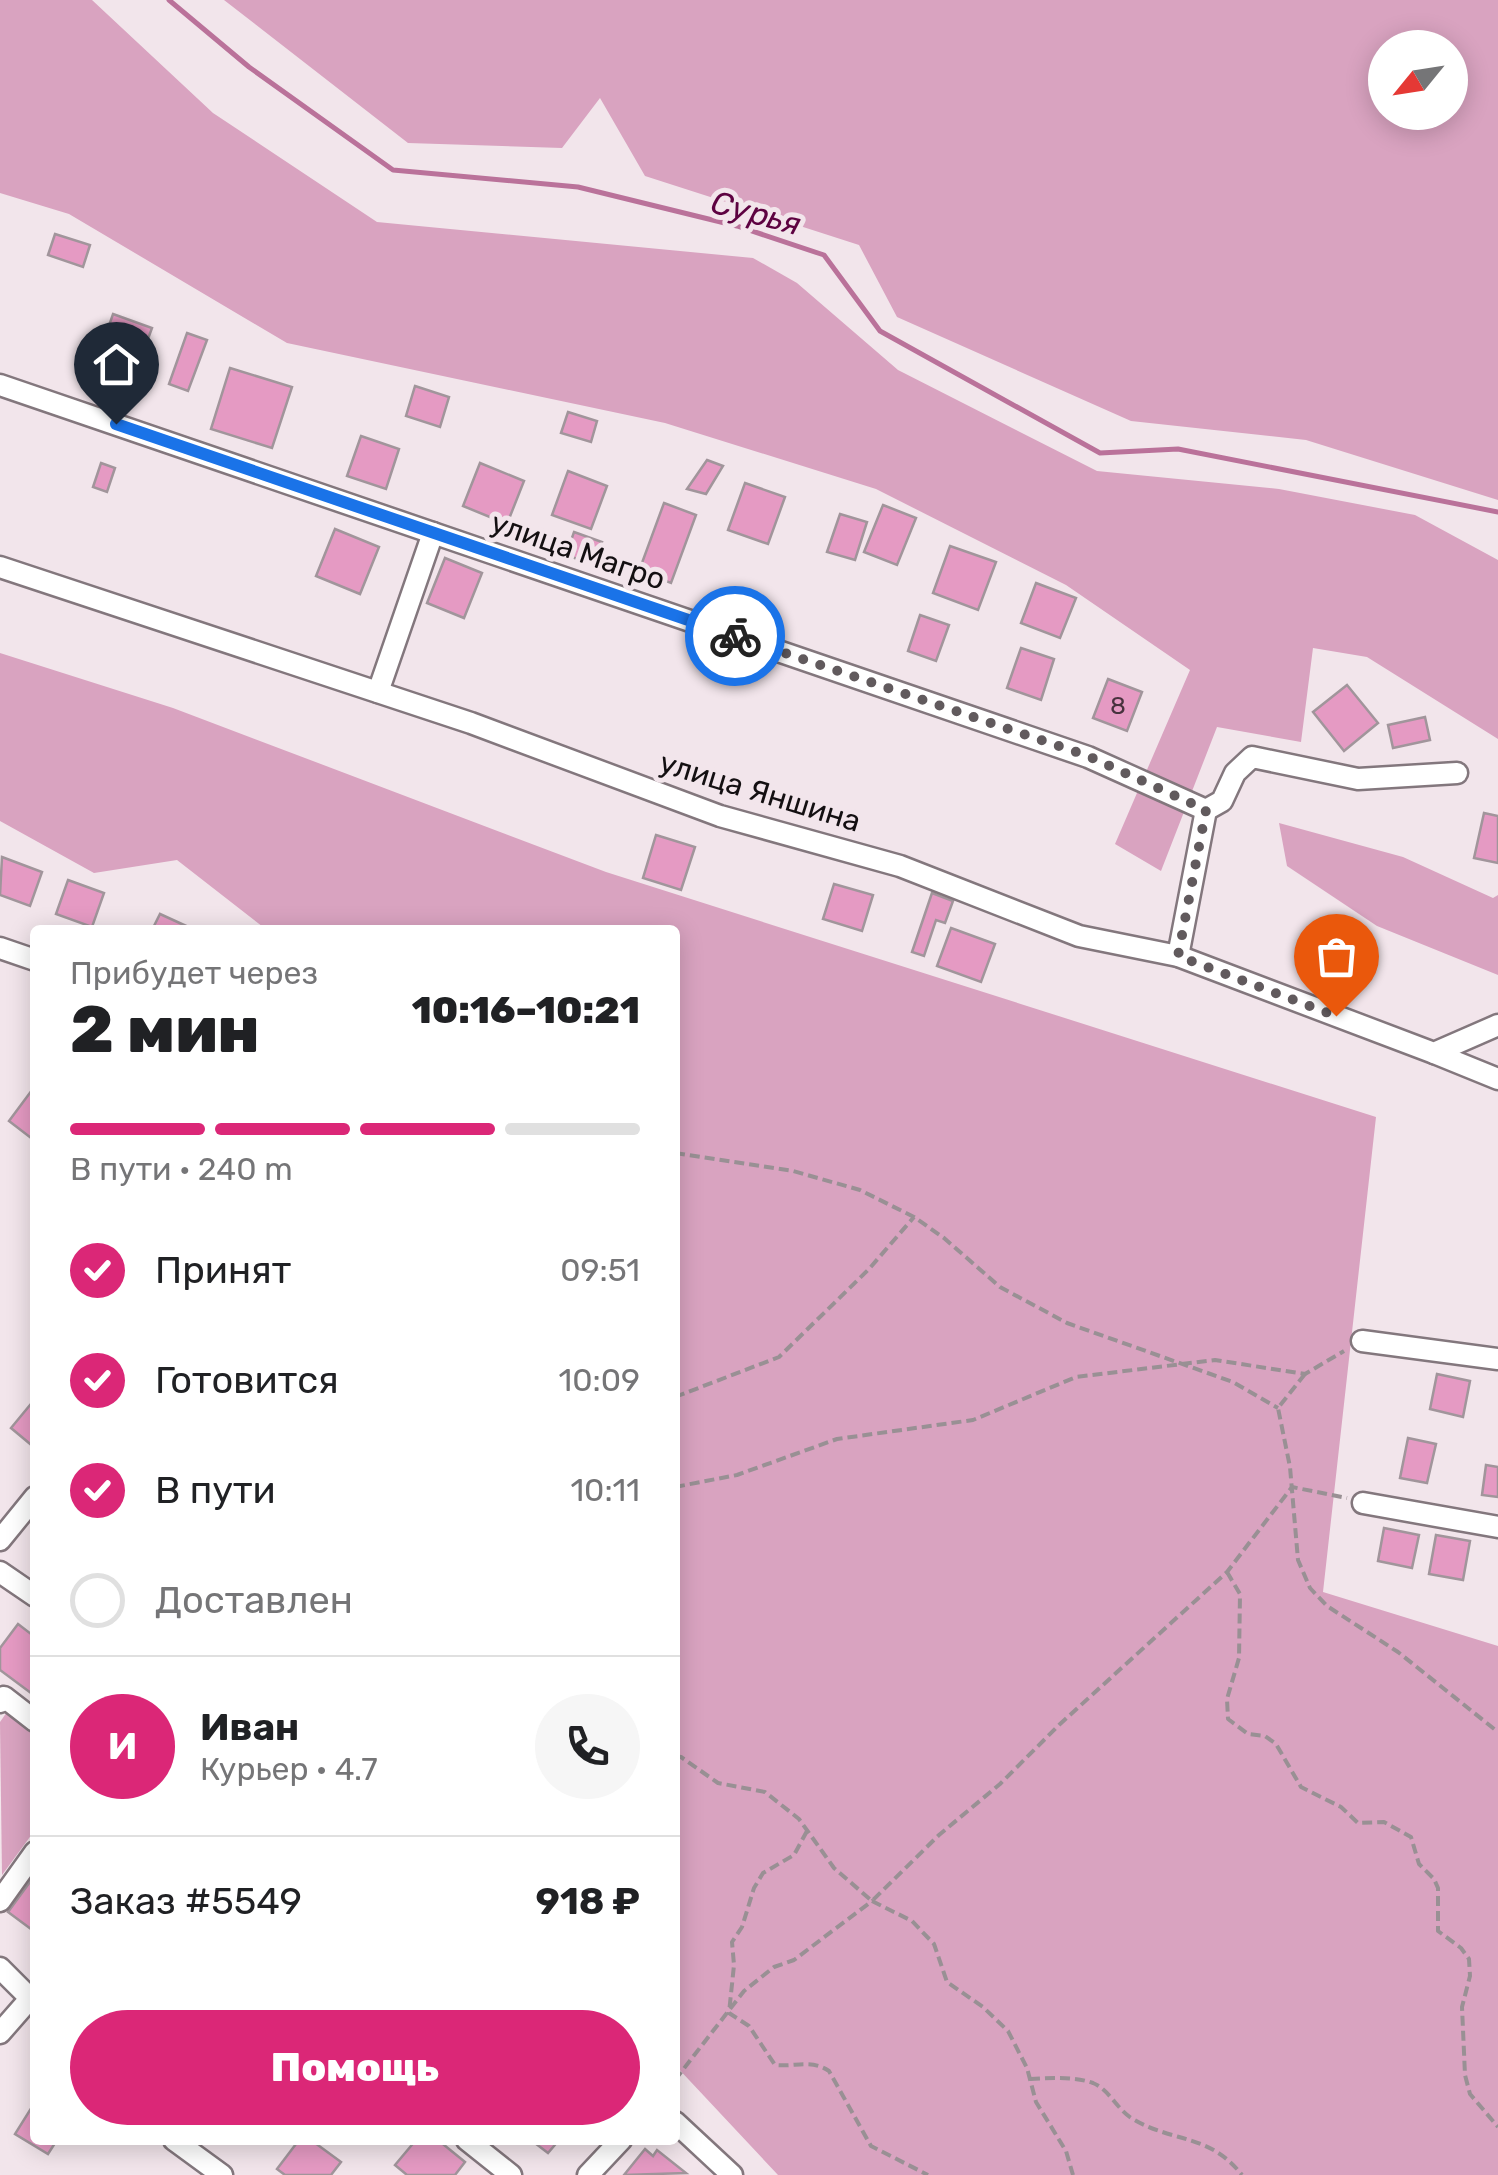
<!DOCTYPE html>
<html lang="ru">
<head>
<meta charset="utf-8">
<style>
	:root { --surface:#fff; --page:#f6f6f6; --text:#202124; --muted:#757577; --line:#e0e0e0; --accent:#db2777 }
	body { margin:0; font-family:Rubik,sans-serif; background:var(--page); color:var(--text); height:100vh; display:flex; flex-direction:column; font-size:38px; white-space:nowrap }
	* { box-sizing:border-box; margin:0 }
	p { font-size:32px; color:var(--muted) }
	.icon { flex:none; width:55px; height:55px; fill:none; stroke:currentColor; stroke-width:2; stroke-linecap:round; stroke-linejoin:round }
	.map { position:relative; flex:1; overflow:hidden }
	.drawer { position:absolute; left:30px; top:925px; width:650px; height:1220px; display:flex; flex-direction:column; background:var(--surface); border-radius:10px; box-shadow:0 5px 25px #0003 }
	.drawer>* { flex:none }
	.needle { width:65px; rotate:240deg }
	.tools { position:absolute; left:1368px; top:30px; display:grid; gap:20px }
	.tools a { display:grid; place-items:center; width:100px; height:100px; border-radius:50%; background:var(--surface); box-shadow:0 5px 25px #0003; font-size:50px }
	.pin { position:absolute; display:grid; place-items:center; width:85px; height:85px; color:#fff; margin:-102px -42px; border-radius:50% 50% 50% 0; rotate:-45deg; box-shadow:0 0 10px #0007 }
	.pin .icon { rotate:45deg }
	.courier { position:absolute; display:grid; place-items:center; width:100px; height:100px; margin:-50px; border:8px solid #1a73e8; border-radius:50%; background:#fff; color:#222; box-shadow:0 2px 12px #0007 }
	.summary em { font-style:normal; font-weight:800 }
	.summary div { display:flex; flex-direction:column-reverse }
	.summary { display:flex; align-items:center; justify-content:space-between; height:170px; padding:0 40px }
	h1 { font-size:65px; font-weight:800; line-height:75px }
	.bar { display:grid; grid-template-columns:repeat(4,1fr); gap:15px 10px; align-content:center; height:120px; padding:0 40px }
	.bar i { height:12px; border-radius:8px; background:var(--line) }
	.bar .active { background:var(--accent) }
	.bar p { grid-column:span 4 }
	.line { display:flex; align-items:center; gap:25px; padding:0 40px; border-top:2px solid var(--line) }
	.line div { flex:1 }
	.round { display:grid; place-items:center; flex:none; width:105px; height:105px; border-radius:52px; background:var(--page) }
	ol { padding:0 40px; list-style:none }
	li { display:flex; align-items:center; gap:30px; height:110px }
	li p { margin-inline-start:auto }
	li .icon { padding:10px; border-radius:50%; background:var(--accent); color:#fff; stroke-width:4 }
	li:last-child { color:var(--muted) }
	li i { width:55px; height:55px; border:5px solid var(--line); border-radius:50% }
	.action { display:flex; gap:20px; margin-top:auto; padding:20px 40px }
	.action a { flex:1; height:115px; border-radius:60px; background:var(--accent); color:#fff; font-size:40px; font-weight:800; line-height:115px; text-align:center }
	.map>svg:first-child { display:block }
	.green { fill:#d9a3c0; fill-rule:evenodd }
	.lines { fill:none; stroke-linecap:round; stroke-linejoin:round }
	.stream { stroke:#ba729a; stroke-width:5 }
	.building { fill:#e59ac3; stroke:#a1959b; stroke-width:2.5 }
	.minor-casing { stroke:#83777d; stroke-width:25 }
	.path { stroke:#999094; stroke-width:4; stroke-dasharray:10 5; stroke-linecap:butt }
	.minor { stroke:#fff; stroke-width:20 }
	.done { stroke:#615a5d; stroke-width:10; stroke-dasharray:0 18 }
	.route { stroke:#1a73e8; stroke-width:12 }
	.labels { text-anchor:middle; dominant-baseline:central; stroke-width:10; stroke-linejoin:round; paint-order:stroke }
	.number-label { font-size:25px; fill:#48323e }
	.street-label { font-size:30px; fill:#130f11; stroke:#f2e5eb }
	.water-label { font-size:32px; font-style:italic; fill:#5d0241; stroke:#f2e5eb }
</style>
</head>
<body>
<div class="map">
<svg width="1498" height="2175" viewBox="0 0 1498 2175">
	<rect width="100%" height="100%" fill="#f2e5eb"/>
	<g class="green">
		<path d="M0 0H92L213 113 377 222 753 258 797 283 898 370 1097 471 1279 489 1415 515 1498 560V739L1367 657 1313 648 1301 742 1217 727 1161 871 1115 844 1190 670 1066 585 876 489 665 423 287 343 69 214 0 193Z"/>
		<path d="M224 0H1498V500L1306 440 1131 421 897 317 859 245 645 176 600 98 562 148 408 143ZM1385 48H1450V112H1385Z"/>
		<path d="M0 653 173 708 606 872 1376 1117 1323 1592 1498 1646V2175H778L675 2065V930H267L177 860 94 873 0 821Z"/>
		<path d="M1279 823 1403 857 1493 898 1498 895V975L1377 926 1287 866Z"/>
		<path d="M7 1712 35 1732V1830L2 1875 0 1722Z"/>
	</g>
	<g class="lines">
		<path class="stream" d="M169 0 249 67 393 170 578 187 737 226 824 255 880 331 1100 453 1178 449 1498 512"/>
	</g>
	<g class="building">
		<path d="M55 234 90 245 83 267 48 255Z"/>
		<path d="M113 314 152 328 138 366 100 352Z"/>
		<path d="M187 333 207 340 188 391 169 384Z"/>
		<path d="M230 368 292 387 272 448 211 429Z"/>
		<path d="M415 386 449 397 440 427 406 416Z"/>
		<path d="M568 412 597 421 591 442 561 433Z"/>
		<path d="M361 436 399 449 386 489 347 476Z"/>
		<path d="M707 460 723 466 706 494 687 489Z"/>
		<path d="M101 463 115 468 107 492 93 487Z"/>
		<path d="M480 463 524 481 507 524 463 506Z"/>
		<path d="M568 471 607 486 591 529 552 515Z"/>
		<path d="M745 483 785 497 768 544 728 530Z"/>
		<path d="M664 503 696 515 671 583 639 571Z"/>
		<path d="M883 505 916 518 897 565 864 552Z"/>
		<path d="M840 514 867 522 855 560 827 552Z"/>
		<path d="M335 529 379 547 360 594 316 576Z"/>
		<path d="M574 532 602 542 594 565 566 555Z"/>
		<path d="M950 546 996 562 978 610 933 593Z"/>
		<path d="M445 558 482 573 464 618 427 603Z"/>
		<path d="M1036 583 1076 598 1060 638 1021 623Z"/>
		<path d="M920 615 949 625 936 661 908 651Z"/>
		<path d="M1021 648 1054 659 1041 700 1007 688Z"/>
		<path d="M1108 679 1142 692 1127 731 1093 718Z"/>
		<path d="M1347 685 1378 723 1344 751 1313 712Z"/>
		<path d="M1425 717 1430 740 1393 748 1388 725Z"/>
		<path d="M1484 813 1498 816V863L1474 858Z"/>
		<path d="M656 835 695 847 681 890 643 878Z"/>
		<path d="M2 857 42 872 30 906 0 895Z"/>
		<path d="M68 880 104 893 92 927 56 914Z"/>
		<path d="M834 884 873 895 862 931 823 919Z"/>
		<path d="M932 893 953 901 945 923 936 920 924 956 912 952Z"/>
		<path d="M160 914 195 930H152Z"/>
		<path d="M951 928 995 944 981 982 937 966Z"/>
		<path d="M35 1086V1141L9 1121Z"/>
		<path d="M1437 1374 1470 1381 1463 1417 1430 1409Z"/>
		<path d="M35 1399V1448L11 1428Z"/>
		<path d="M1408 1438 1436 1444 1427 1483 1400 1478Z"/>
		<path d="M1486 1465 1498 1467V1497L1482 1495Z"/>
		<path d="M1384 1528 1419 1535 1412 1568 1378 1561Z"/>
		<path d="M1436 1535 1470 1541 1463 1580 1429 1574Z"/>
		<path d="M18 1624 35 1637V1696L0 1670V1648Z"/>
		<path d="M35 1875V1932L8 1912Z"/>
		<path d="M35 2102V2140H57L48 2154 15 2134Z"/>
		<path d="M299 2140H311L341 2162 331 2175H285L277 2169Z"/>
		<path d="M416 2140H438L465 2162 455 2175H407L395 2165Z"/>
		<path d="M531 2140H559L548 2153Z"/>
		<path d="M645 2149 653 2156 657 2150 686 2173 624 2175Z"/>
	</g>
	<g class="lines">
		<g class="minor-casing">
			<g id="minor">
				<path d="M0 385 1088 757 1206 810 1222 801 1235 773 1252 757 1358 779 1457 773"/>
				<path d="M0 567 471 723 720 816 900 866 1079 936 1178 956 1434 1053 1498 1025"/>
				<path d="M378 692 433 533"/>
				<path d="M0 948 35 960"/>
				<path d="M1178 956 1206 810"/>
				<path d="M1434 1053 1498 1079"/>
				<path d="M1362 1341 1498 1359"/>
				<path d="M1363 1503 1498 1527"/>
				<path d="M0 1540 35 1497"/>
				<path d="M0 1572 35 1596"/>
				<path d="M0 1702 4 1697 35 1721"/>
				<path d="M0 1901 35 1852"/>
				<path d="M0 1968 30 1998"/>
				<path d="M0 2033 35 1993"/>
				<path d="M675 2122 732 2175"/>
				<path d="M174 2140 222 2175"/>
				<path d="M467 2140 511 2175"/>
				<path d="M588 2175 621 2140"/>
			</g>
		</g>
		<g class="path">
			<path d="M675 1153 793 1171 860 1190 914 1217 944 1238 1000 1287 1067 1323 1233 1382 1278 1408"/>
			<path d="M1305 1374 1278 1408 1290 1467 1298 1560 1310 1588 1327 1606 1398 1652 1498 1732"/>
			<path d="M675 1397 779 1357 869 1269 914 1217"/>
			<path d="M675 1487 737 1475 837 1439 973 1420 1076 1377 1215 1360 1305 1374 1344 1351"/>
			<path d="M1227 1572 1240 1594 1239 1658 1227 1699 1228 1719 1248 1734 1265 1736 1276 1744 1301 1787 1341 1807 1358 1823 1384 1822 1411 1837 1419 1864 1434 1879 1438 1888V1931L1461 1948 1469 1959 1470 1976 1462 2007 1465 2075 1470 2094 1498 2127"/>
			<path d="M675 1756 681 1757 718 1783 765 1792 799 1819 834 1868 872 1901 939 1835 1000 1784 1059 1725 1227 1572 1292 1487 1347 1498"/>
			<path d="M807 1831 794 1855 763 1873 754 1888 742 1927 732 1942 734 1965 729 2013 749 2026 775 2065C796 2067 811 2059 829 2071L871 2146 928 2175"/>
			<path d="M1030 2079C1051 2078 1073 2076 1093 2083 1110 2090 1117 2110 1133 2119 1173 2143 1209 2133 1242 2175"/>
			<path d="M675 2080 744 1991 774 1967 794 1960 872 1901 912 1921 934 1944 947 1982 983 2007 1008 2031 1027 2068 1036 2102 1066 2151 1073 2175"/>
		</g>
		<use href="#minor" class="minor"/>
	</g>
	<g class="lines">
		<path class="done" d="M735 636 1088 756 1206 810 1178 956 1336 1016"/>
		<path class="route" d="M116 424 735 636"/>
	</g>
	<g class="labels">
		<g class="number-label">
			<text x="1118" y="705">8</text>
		</g>
		<g class="street-label">
			<text transform="translate(578 551) rotate(19)">улица Магро</text>
			<text transform="translate(760 792) rotate(17)">улица Яншина</text>
		</g>
		<g class="water-label">
			<text transform="translate(756 213) rotate(15)">Сурья</text>
		</g>
	</g>
</svg>
<div class="tools">
<a><svg class="needle" viewBox="-14 -14 28 28"><path d="M0-13l5 13h-10z" fill="#e53935"/><path d="M0 13l5-13h-10z" fill="#757577"/></svg></a>
</div>
<div class="pin" style="left:1336px;top:1016px;background:#ea580c"><svg class="icon" aria-label="bag" viewBox="0 0 24 24"><path d="M5 8h14l-1 12H6zM9 8a3 3 0 0 1 6 0"/></svg></div>
<div class="pin" style="left:116px;top:424px;background:#1f2937"><svg class="icon" aria-label="home" viewBox="0 0 24 24"><path d="M3 11l9-7 9 7M6 9v11h12V9"/></svg></div>
<div class="courier" style="left:735px;top:636px"><svg class="icon" aria-label="bike" viewBox="0 0 24 24"><circle cx="6" cy="16" r="4"/><circle cx="18" cy="16" r="4"/><path d="M6 16l4-8h5l3 8M10 8l3 8H6M13 5h3"/></svg></div>
<section class="drawer">
<div class="summary"><div><h1>2 мин</h1><p>Прибудет через</p></div><em>10:16–10:21</em></div>
<div class="bar"><i class="active"></i><i class="active"></i><i class="active"></i><i></i><p>В пути · 240 m</p></div>
<ol>
<li><svg class="icon" aria-label="check" viewBox="0 0 24 24"><path d="M5 12l5 5 9-10"/></svg>Принят<p>09:51</p></li>
<li><svg class="icon" aria-label="check" viewBox="0 0 24 24"><path d="M5 12l5 5 9-10"/></svg>Готовится<p>10:09</p></li>
<li><svg class="icon" aria-label="check" viewBox="0 0 24 24"><path d="M5 12l5 5 9-10"/></svg>В пути<p>10:11</p></li>
<li><i></i>Доставлен</li>
</ol>
<div class="line" style="height:180px"><b class="round" style="background:var(--accent);color:#fff">И</b><div><b>Иван</b><p>Курьер · 4.7</p></div><a class="round"><svg class="icon" aria-label="phone" viewBox="0 0 24 24"><path d="M5 4h4l2 5-3 2q2 4 5 5l2-3 5 2v4C11 20 4 13 5 4z"/></svg></a></div>
<div class="line" style="height:130px"><div>Заказ #5549</div><b>918 ₽</b></div>
<div class="action"><a>Помощь</a></div>
</section>
</div>
</body>
</html>
